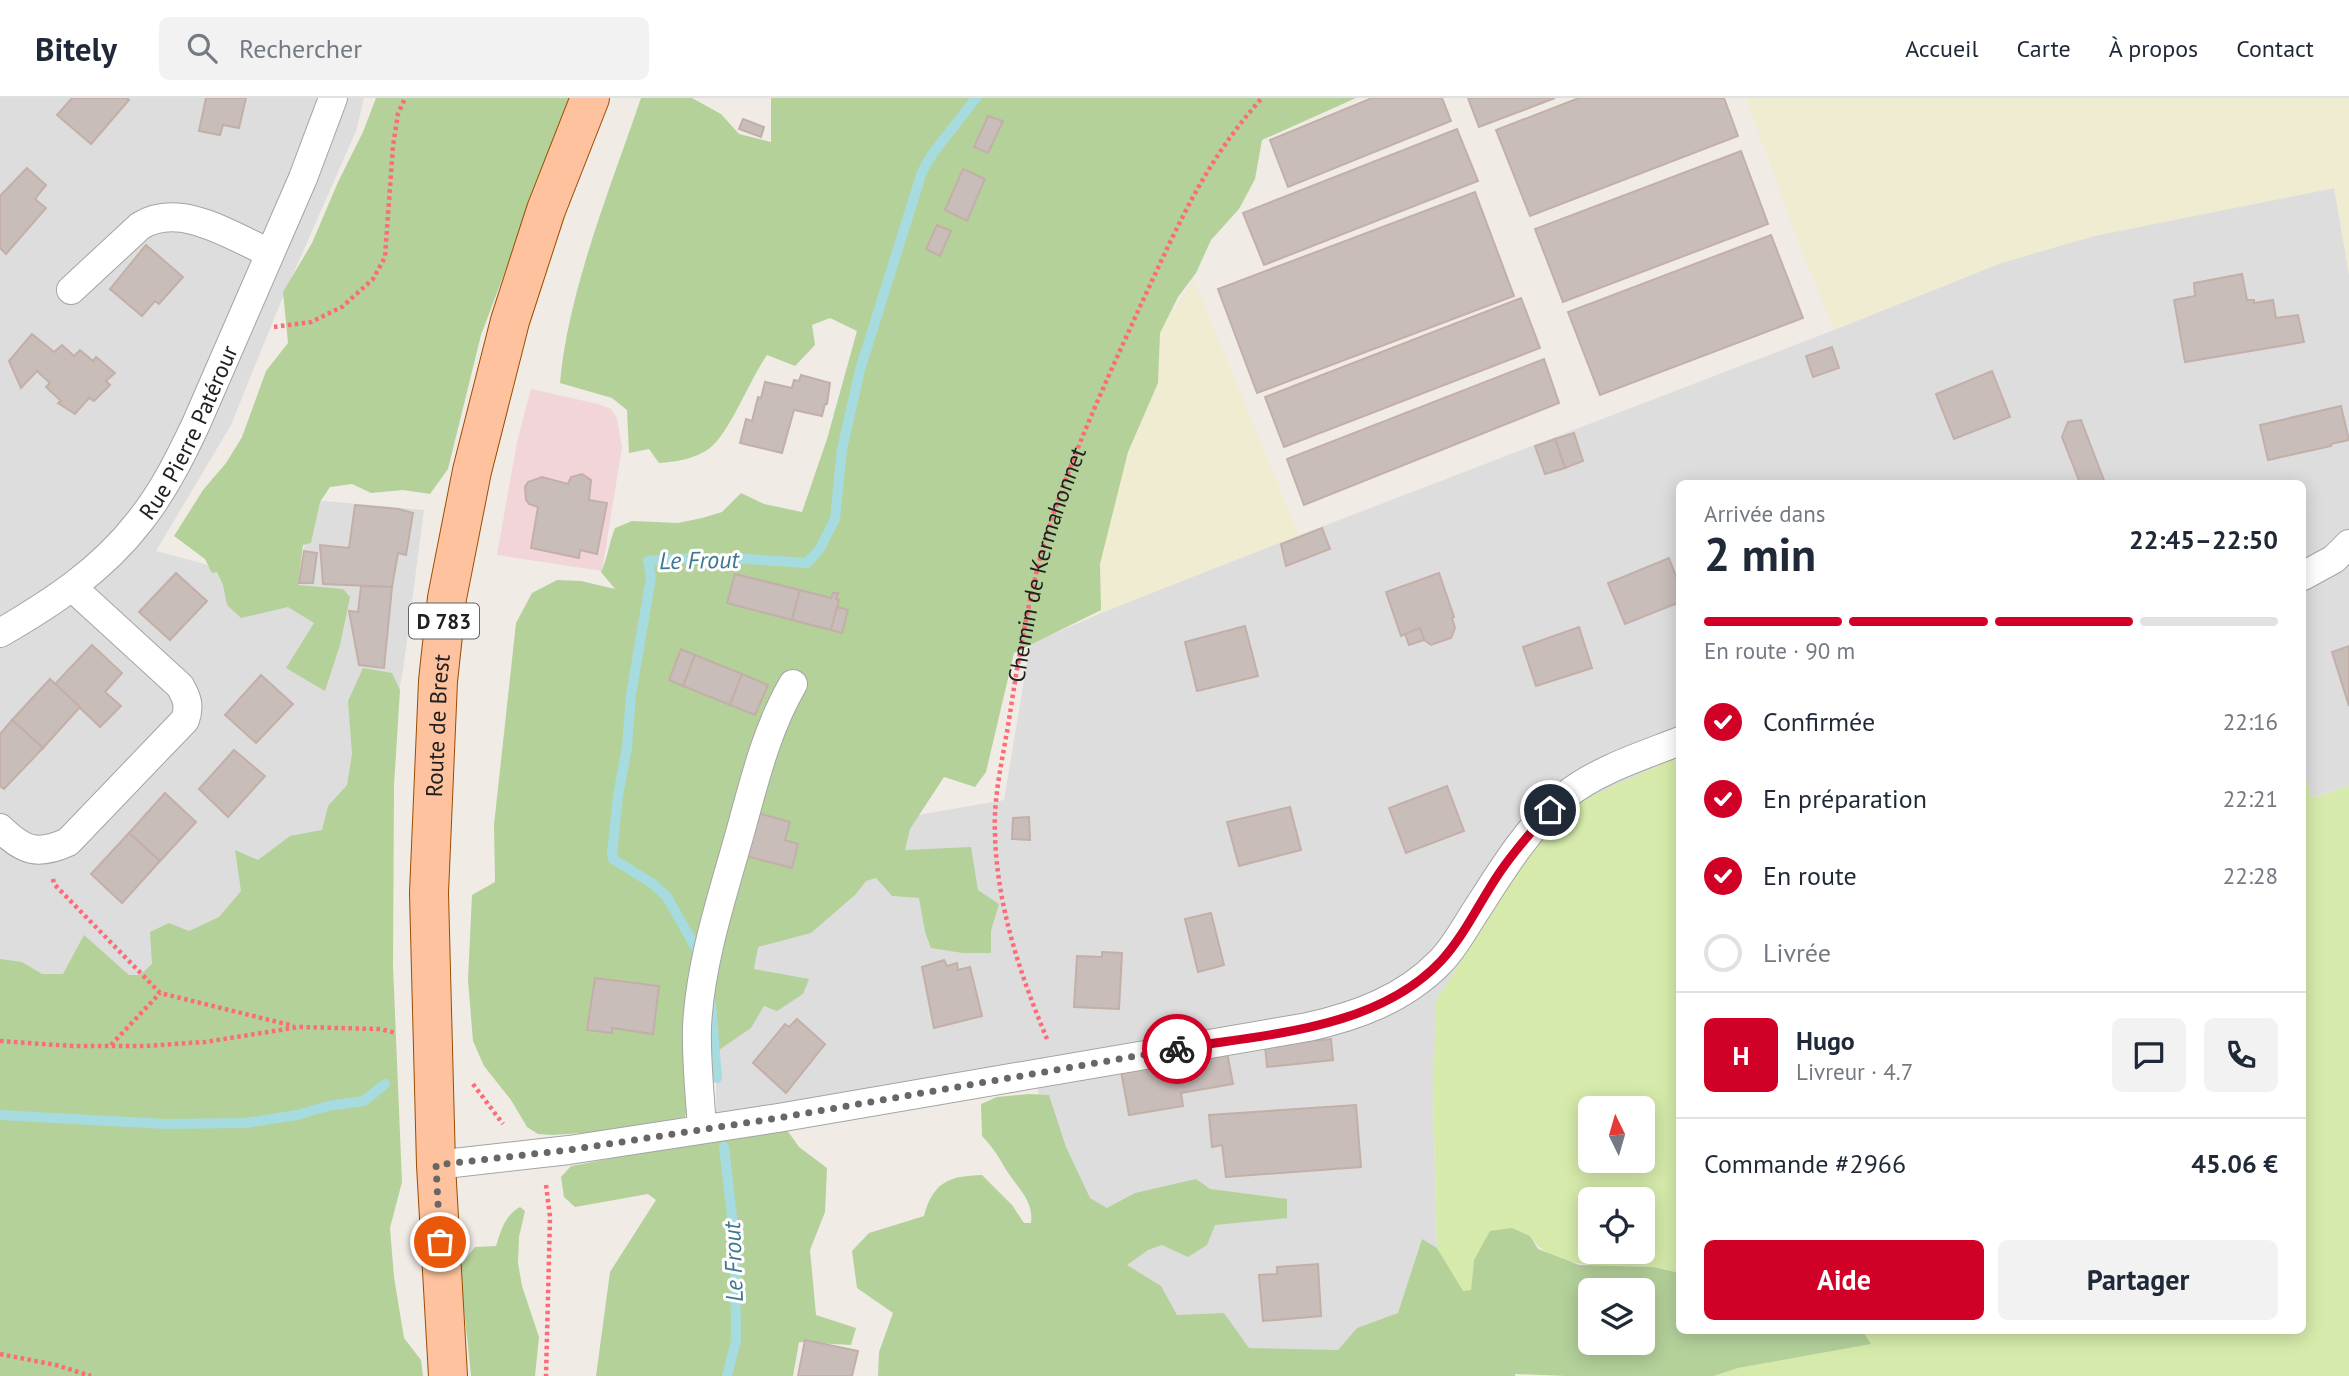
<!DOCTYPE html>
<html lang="fr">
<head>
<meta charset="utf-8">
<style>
	:root { --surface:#fff; --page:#f2f2f3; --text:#1f2937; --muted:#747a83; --line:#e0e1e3; --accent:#d00026 }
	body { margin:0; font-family:"PT Sans",sans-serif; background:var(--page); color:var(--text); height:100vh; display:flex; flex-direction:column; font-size:26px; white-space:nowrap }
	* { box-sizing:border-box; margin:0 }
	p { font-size:23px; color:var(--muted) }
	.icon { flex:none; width:38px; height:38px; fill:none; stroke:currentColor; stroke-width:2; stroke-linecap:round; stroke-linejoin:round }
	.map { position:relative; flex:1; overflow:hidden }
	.sheet { position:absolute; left:1676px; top:382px; width:630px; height:854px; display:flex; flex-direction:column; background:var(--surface); border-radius:10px; box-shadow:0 4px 18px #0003 }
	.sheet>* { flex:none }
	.needle { width:46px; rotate:355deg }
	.buttons { position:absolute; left:1578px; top:998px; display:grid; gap:14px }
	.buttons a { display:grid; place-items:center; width:77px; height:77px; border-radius:10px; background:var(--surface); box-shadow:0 4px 18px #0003; font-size:35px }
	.pin { position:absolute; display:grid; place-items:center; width:60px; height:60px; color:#fff; margin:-30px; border:4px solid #fff; border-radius:50%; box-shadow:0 2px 7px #0007 }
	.courier { position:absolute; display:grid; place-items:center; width:70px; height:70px; margin:-35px; border:5px solid #d00026; border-radius:50%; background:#fff; color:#222; box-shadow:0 2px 9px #0007 }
	.overview em { font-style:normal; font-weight:700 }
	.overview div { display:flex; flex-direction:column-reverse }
	.overview { display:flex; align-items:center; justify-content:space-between; height:119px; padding:0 28px }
	h1 { font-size:46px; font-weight:700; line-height:52px }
	.bar { display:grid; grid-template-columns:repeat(4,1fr); gap:10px 7px; align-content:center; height:84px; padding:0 28px }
	.bar i { height:9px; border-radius:5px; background:var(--line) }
	.bar .current { background:var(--accent) }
	.bar p { grid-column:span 4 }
	.line { display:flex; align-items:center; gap:18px; padding:0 28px; border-top:2px solid var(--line) }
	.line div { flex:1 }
	.round { display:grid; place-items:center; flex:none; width:74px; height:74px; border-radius:10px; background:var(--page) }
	ol { padding:0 28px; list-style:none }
	li { display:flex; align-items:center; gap:21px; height:77px }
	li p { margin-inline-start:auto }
	li .icon { padding:7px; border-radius:50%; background:var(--accent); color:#fff; stroke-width:4 }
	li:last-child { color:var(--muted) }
	li i { width:38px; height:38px; border:4px solid var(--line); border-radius:50% }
	.cta { display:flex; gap:14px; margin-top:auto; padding:14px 28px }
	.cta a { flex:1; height:80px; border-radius:10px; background:var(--accent); color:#fff; font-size:28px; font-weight:700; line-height:80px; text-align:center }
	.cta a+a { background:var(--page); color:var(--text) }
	header { display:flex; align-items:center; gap:42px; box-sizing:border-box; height:98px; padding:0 35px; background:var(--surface); border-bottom:2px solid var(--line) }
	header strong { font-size:33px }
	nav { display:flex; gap:38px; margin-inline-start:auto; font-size:24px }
	.search { width:490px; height:63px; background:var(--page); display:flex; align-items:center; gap:18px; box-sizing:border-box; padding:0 24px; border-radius:10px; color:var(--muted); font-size:26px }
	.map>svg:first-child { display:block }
	.residential { fill:#dedddd }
	.commercial { fill:#f1d5d9 }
	.farmland { fill:#efecd1 }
	.grass { fill:#d6ebab; fill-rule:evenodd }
	.forest { fill:#b4d19a; fill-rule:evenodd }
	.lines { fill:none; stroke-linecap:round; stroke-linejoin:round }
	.stream { stroke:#a6dcdf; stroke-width:10 }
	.building { fill:#c8bdb9; stroke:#c3afa8; stroke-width:2 }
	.street-casing { stroke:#a4a4a4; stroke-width:30 }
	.primary-casing { stroke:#9c4c00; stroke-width:40 }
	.path { stroke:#fd6b77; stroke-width:4.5; stroke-dasharray:3.5 3.5; stroke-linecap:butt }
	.street { stroke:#fff; stroke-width:28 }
	.primary { stroke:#fec39e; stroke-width:38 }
	.done { stroke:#696765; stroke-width:7; stroke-dasharray:0 12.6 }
	.route { stroke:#d00026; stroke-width:9 }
	.labels { text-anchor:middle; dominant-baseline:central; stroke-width:6; stroke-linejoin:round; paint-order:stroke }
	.shield { fill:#fff; stroke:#636363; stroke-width:2 }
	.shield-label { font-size:21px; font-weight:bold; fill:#202020 }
	.street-label { font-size:23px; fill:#202020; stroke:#fff }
	.water-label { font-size:24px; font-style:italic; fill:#3e7792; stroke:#fff }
</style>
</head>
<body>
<header>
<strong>Bitely</strong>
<div class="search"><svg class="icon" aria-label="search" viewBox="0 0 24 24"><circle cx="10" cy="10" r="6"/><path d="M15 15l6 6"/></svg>Rechercher</div>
<nav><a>Accueil</a><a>Carte</a><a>À propos</a><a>Contact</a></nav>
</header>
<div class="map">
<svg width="2349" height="1278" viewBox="0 0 2349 1278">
	<rect width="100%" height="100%" fill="#f1ebe6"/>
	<g class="residential">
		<path d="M0 0H364L356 33 280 206 231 327 156 453 296 490 314 402 424 412 403 573 385 661 334 767 168 884 0 895Z"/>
		<path d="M2335 90 2349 176V688L2311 700 2303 672V385H1680V658L1676 660 1433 996 1437 1150 1435 1278H1126L1079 1154 1037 989 716 1018V836L890 722 1004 702 1030 546 1136 500 1834 232 2001 165 2095 137Z"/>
	</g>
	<path class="commercial" d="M531 291 598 306 611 311 617 320 622 349 602 473 497 457 517 344Z"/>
	<g class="farmland">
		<path d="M1746 0H2349V176L2334 90 2095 138 2001 165 1834 232 1798 143Z"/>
		<path d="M1194 182 1299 437 1081 523 1079 487 1152 243Z"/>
	</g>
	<g class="grass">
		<path d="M1680 658V1175C1671 1173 1662 1170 1653 1169 1614 1165 1554 1176 1530 1138L1474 1162 1471 1192 1463 1194 1437 1150 1433 996 1436 903 1526 760 1578 704ZM1591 1010H1643V1062H1591ZM1591 1101H1643V1153H1591Z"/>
		<path d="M2303 672 2312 700 2349 688V1278H1714L1737 1270 1870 1246 1862 1232H2303Z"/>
	</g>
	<g class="forest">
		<path d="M376 0H574L535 94 481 237 448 371 430 396 403 392 371 395 352 386 330 389 320 404 311 445 303 447 298 487 343 491 350 499 340 547 325 593 286 570 314 525 288 509 241 520 227 507 223 487 217 474 212 475 205 461 174 438 203 392 226 365 242 339 266 273 288 245 283 194 312 145 338 84 363 34Z"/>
		<path d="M641 0H692L721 16 739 36 771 44V0H1356L1262 42 1255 81 1239 111 1211 142 1196 175 1178 199 1160 235 1158 285 1128 354 1100 466 1101 512 1014 555 986 674 975 689 944 679 910 731 905 752 971 749 978 792 999 806 991 833V855H963L931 850 925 834 919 800 892 798 876 780 866 783 856 796 811 835 758 849 754 871 809 881 803 896 777 913 764 908 751 930 697 967 685 1019 626 1032 553 1037 538 1036 527 1029 511 1002 484 968 473 943 468 882 472 797 495 784 494 727 516 525 532 495 557 482 581 483 615 491 601 474C608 459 609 445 615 430L632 423 678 425 702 420 722 414 741 395 764 406 802 414 827 341 857 233 830 220 812 227 815 247 795 268 767 257C750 281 730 334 710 350 696 361 675 364 659 365L649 351 629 355 627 312 612 300 560 285C568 193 611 88 641 0Z"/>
		<path d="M363 570 392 575 400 592 394 688 393 868 402 1084 390 1130 394 1179 404 1240 421 1262 423 1278H0V861L22 864 42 876H63L84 837 129 877H140L152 866 150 834 169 825 189 833 219 819 241 793 235 752 258 762 290 738 322 732 328 708 347 687 352 656 348 603Z"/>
		<path d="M1029 996 1049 997 1066 1049 1090 1100 1107 1110 1135 1095 1196 1081 1210 1091 1287 1101V1120L1215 1127 1207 1147 1188 1159 1162 1147 1148 1152 1127 1167 1161 1188 1177 1217 1224 1215 1249 1250 1338 1252 1357 1230 1398 1215 1422 1141 1437 1150 1463 1193 1471 1192 1474 1162 1490 1133 1512 1130 1530 1138 1538 1151 1579 1167 1654 1169 1680 1175V1232H1862L1871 1246 1738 1270 1714 1278H1566L1515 1276V1278H878L879 1254 893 1215 857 1190 852 1153 869 1135 924 1118C933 1084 949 1078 982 1077L1012 1107 1024 1125H1031C1034 1101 1016 1089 1005 1070 997 1056 994 1051 982 1038L981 1006 997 999ZM1591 1192H1643V1244H1591Z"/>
		<path d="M784 1028 799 1049 827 1070 825 1114 810 1152 816 1217 856 1230 851 1247 799 1244 793 1278H596L610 1174 656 1102 648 1096 575 1109 564 1099 561 1079 571 1068Z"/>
		<path d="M520 1109 525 1113 519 1139 518 1165 522 1188 539 1239 535 1278H471C468 1241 462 1205 461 1167L475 1149 496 1148C501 1132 505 1117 520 1109Z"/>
	</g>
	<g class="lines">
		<g class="stream">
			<path d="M701 859 667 799 653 786 613 761 612 755 618 698 627 649 631 597 651 479 648 463C701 457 754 461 807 465L819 452 835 421 842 351 860 272 922 74 933 55 976 0"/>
			<path d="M711 906 717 980"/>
			<path d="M0 1017 165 1026 246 1025 297 1017 328 1008 364 1003 385 986"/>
			<path d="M724 1049 735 1145 736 1242 727 1278"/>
		</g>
	</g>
	<g class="building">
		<path d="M72 0H127L129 2 91 46 57 17Z"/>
		<path d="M206 0H246L239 30 223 27 220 37 199 33Z"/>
		<path d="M1372 0H1442L1451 23 1288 89 1270 42Z"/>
		<path d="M1468 0H1555L1479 29Z"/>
		<path d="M1579 0H1724L1738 38 1530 118 1496 32Z"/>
		<path d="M988 18 1003 23 988 55 974 49Z"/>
		<path d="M743 21 764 29 761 39 739 31Z"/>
		<path d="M1457 31 1478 83 1264 167 1243 115Z"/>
		<path d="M1741 53 1768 126 1563 204 1535 131Z"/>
		<path d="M27 70 46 87 35 101 46 110 6 156 0 150V98Z"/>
		<path d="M963 71 985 81 967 123 945 112Z"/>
		<path d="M1475 94 1514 198 1257 295 1218 191Z"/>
		<path d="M937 127 951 133 940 158 926 151Z"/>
		<path d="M1771 137 1803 220 1600 297 1568 214Z"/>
		<path d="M146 147 183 179 159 206 155 203 142 218 110 191Z"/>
		<path d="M2242 176 2247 202H2254V205L2273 202 2276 220 2298 217 2304 244 2185 264 2174 202 2195 198 2194 185Z"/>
		<path d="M1521 200 1540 250 1284 349 1265 299Z"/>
		<path d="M32 236 54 254 62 247 74 258 80 252 93 263 96 259 115 275 106 283 110 287 94 303 89 300 75 316 58 305 61 303 46 289 50 285 37 273 21 290 9 263Z"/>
		<path d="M1832 249 1839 270 1813 279 1806 258Z"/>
		<path d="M1544 261 1559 305 1304 407 1287 361Z"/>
		<path d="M1992 273 2010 319 1954 341 1936 296Z"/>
		<path d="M801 277 830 285 827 306H825L822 318 794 312 782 355 740 345 746 321 752 323 758 299 761 300 765 284 792 290 794 282 799 283Z"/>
		<path d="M2341 308 2349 342 2331 346V348L2268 362 2260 327Z"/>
		<path d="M2081 322 2105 385H2080L2062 339 2068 324Z"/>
		<path d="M1574 335 1583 363 1565 370 1555 341Z"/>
		<path d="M1555 341 1565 370 1545 376 1535 348Z"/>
		<path d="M582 376 591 382 589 402 607 405 597 456 580 452 579 460 531 450 538 409 529 406 526 402 525 389 528 384 542 379 568 386 571 379Z"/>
		<path d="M355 407 399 411 413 415 406 457 398 455 392 489 323 486 320 447 349 450Z"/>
		<path d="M1322 430 1330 451 1286 468 1281 446Z"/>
		<path d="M304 453 317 455 313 485H299Z"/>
		<path d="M1669 460 1680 489V504L1625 526 1608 485Z"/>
		<path d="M176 475 207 503 170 542 139 514Z"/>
		<path d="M1439 475 1454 519 1452 520 1455 530 1451 540 1431 547 1424 542 1420 530 1401 538 1386 494Z"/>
		<path d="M735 476 800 492 792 522 727 505Z"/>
		<path d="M361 488 392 489 384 570 359 567 349 513 358 514Z"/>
		<path d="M800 492 831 500 833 495H838L836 501 839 502 831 532 792 522Z"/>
		<path d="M837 509 848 512 842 535 831 532Z"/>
		<path d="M1245 528 1258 578 1197 593 1185 544Z"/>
		<path d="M1579 529 1592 570 1536 588 1523 549Z"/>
		<path d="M1420 530 1424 542 1409 547 1405 536Z"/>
		<path d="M92 547 122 575 105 594 121 608 100 629 55 586Z"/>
		<path d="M2349 548V608L2332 554Z"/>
		<path d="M681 551 695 557 683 588 669 582Z"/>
		<path d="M695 557 742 576 730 607 683 588Z"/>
		<path d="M742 576 768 587 755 617 730 607Z"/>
		<path d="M261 577 293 606 256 645 225 617Z"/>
		<path d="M50 581 80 609 43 650 12 622Z"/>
		<path d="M12 622 43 650 4 691 0 688V636Z"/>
		<path d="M234 652 265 678 228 719 199 691Z"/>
		<path d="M1447 688 1464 733 1406 755 1389 710Z"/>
		<path d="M165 695 196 724 160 763 129 735Z"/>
		<path d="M1290 709 1301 752 1239 768 1227 724Z"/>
		<path d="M754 714 790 724 785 742 798 746 792 770 742 757Z"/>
		<path d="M1029 719 1030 742 1012 741 1013 720Z"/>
		<path d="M129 735 160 763 122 805 91 776Z"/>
		<path d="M1211 815 1224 867 1198 874 1185 821Z"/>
		<path d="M1102 854 1122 855 1119 911 1074 909 1077 858 1102 859Z"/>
		<path d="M944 862 947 868 957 865 958 872 970 869 982 918 934 930 922 869Z"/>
		<path d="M595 880 659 888 653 936 612 930V935L587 932Z"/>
		<path d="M797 921 825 946 786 995 753 965 785 926 789 929Z"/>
		<path d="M1331 941 1333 962 1267 969 1265 948Z"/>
		<path d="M1227 954 1233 986 1181 995 1183 1008 1129 1017 1121 973Z"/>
		<path d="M1356 1007 1361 1069 1226 1079 1222 1047 1212 1049 1209 1017Z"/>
		<path d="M1318 1166 1321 1218 1263 1223 1259 1177 1277 1176V1169Z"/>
		<path d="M805 1242 858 1253 852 1278H798Z"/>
	</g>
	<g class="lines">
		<g class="street-casing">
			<g id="street">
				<path d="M71 192 140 128C180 103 231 138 270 155"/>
				<path d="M2303 478 2334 461 2349 446"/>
				<path id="s2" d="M0 535C52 505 102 472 139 424 163 394 180 360 196 326L303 80 333 0"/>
				<path d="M0 730C24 753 37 758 68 744L185 622C190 608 187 600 180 588L72 489"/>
				<path d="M702 1031C700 997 696 963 697 929 700 866 721 802 738 742 753 689 765 634 793 586"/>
				<path d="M436 1067 569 1052 778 1020 1308 929C1357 918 1404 901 1440 864 1455 849 1465 829 1477 811 1502 772 1528 729 1565 698 1597 672 1642 658 1680 643"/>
			</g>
		</g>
		<g class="primary-casing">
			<g id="primary">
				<path id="s3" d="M448 1278 436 1067 429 795 438 583 447 500 472 373 510 223 546 112 590 0"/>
			</g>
		</g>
		<g class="path">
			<path d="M274 229 311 224 342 209 373 181 385 159 393 48 398 16 405 0"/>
			<path d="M53 781 54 786 160 895 294 928"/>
			<path id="s1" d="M1047 941C1020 876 997 808 995 737 993 699 1003 659 1009 622 1019 556 1032 477 1054 414 1079 341 1112 270 1144 200 1179 125 1206 62 1262 0"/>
			<path d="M0 943 72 948H145L205 944 299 929 380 931 396 935"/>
			<path d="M111 947 160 895"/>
			<path d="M473 986 503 1026"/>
			<path d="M546 1087 550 1119 546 1278"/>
			<path d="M0 1256 56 1267 91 1278"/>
		</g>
		<use href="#street" class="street"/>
		<use href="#primary" class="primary"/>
	</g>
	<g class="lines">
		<path class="done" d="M440 1144 436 1067 569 1052 778 1020 1177 951"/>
		<path class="route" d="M1177 951C1265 936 1376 932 1441 863 1465 837 1480 803 1500 774 1515 752 1533 732 1550 712"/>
	</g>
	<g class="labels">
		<rect class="shield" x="409" y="505.5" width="70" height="35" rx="5"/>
		<g class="shield-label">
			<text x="444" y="523">D 783</text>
		</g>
		<g class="street-label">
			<text stroke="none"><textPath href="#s2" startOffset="282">Rue Pierre Patérour</textPath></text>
			<text stroke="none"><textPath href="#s1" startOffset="488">Chemin de Kermahonnet</textPath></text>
			<text stroke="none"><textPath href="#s3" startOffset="651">Route de Brest</textPath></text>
		</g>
		<g class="water-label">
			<text transform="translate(699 462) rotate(-1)">Le Frout</text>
			<text transform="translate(733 1164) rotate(-92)">Le Frout</text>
		</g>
	</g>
</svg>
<div class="buttons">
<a><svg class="needle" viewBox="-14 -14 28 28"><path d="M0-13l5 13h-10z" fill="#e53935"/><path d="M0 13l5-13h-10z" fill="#747a83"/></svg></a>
<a><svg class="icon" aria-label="locate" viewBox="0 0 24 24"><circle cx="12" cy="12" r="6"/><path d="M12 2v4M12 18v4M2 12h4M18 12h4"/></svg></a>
<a><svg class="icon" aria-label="layers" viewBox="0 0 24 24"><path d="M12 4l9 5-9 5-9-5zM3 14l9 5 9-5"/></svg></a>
</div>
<div class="pin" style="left:440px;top:1144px;background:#ea580c"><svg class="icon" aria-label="bag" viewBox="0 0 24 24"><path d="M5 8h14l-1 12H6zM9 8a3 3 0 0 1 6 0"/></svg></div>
<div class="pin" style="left:1550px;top:712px;background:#1f2937"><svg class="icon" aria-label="home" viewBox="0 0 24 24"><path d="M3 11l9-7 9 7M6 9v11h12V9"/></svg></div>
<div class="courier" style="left:1177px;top:951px"><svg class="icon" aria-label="bike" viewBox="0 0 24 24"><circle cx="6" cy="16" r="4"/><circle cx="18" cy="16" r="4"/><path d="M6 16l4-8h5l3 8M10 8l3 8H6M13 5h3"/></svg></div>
<section class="sheet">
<div class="overview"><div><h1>2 min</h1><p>Arrivée dans</p></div><em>22:45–22:50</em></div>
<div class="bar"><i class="current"></i><i class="current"></i><i class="current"></i><i></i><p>En route · 90 m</p></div>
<ol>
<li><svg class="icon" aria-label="check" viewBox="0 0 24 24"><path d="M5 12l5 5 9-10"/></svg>Confirmée<p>22:16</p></li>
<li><svg class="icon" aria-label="check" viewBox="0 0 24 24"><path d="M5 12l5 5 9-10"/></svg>En préparation<p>22:21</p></li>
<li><svg class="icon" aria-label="check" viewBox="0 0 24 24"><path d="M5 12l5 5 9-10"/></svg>En route<p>22:28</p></li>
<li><i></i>Livrée</li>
</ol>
<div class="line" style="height:126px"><b class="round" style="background:var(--accent);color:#fff">H</b><div><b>Hugo</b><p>Livreur · 4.7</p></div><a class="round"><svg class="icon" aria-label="chat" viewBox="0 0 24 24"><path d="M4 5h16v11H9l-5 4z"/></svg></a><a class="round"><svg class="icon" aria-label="phone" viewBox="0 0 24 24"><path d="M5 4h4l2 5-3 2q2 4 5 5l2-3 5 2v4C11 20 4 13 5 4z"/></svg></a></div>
<div class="line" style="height:91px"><div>Commande #2966</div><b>45.06 €</b></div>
<div class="cta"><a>Aide</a><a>Partager</a></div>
</section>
</div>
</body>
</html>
